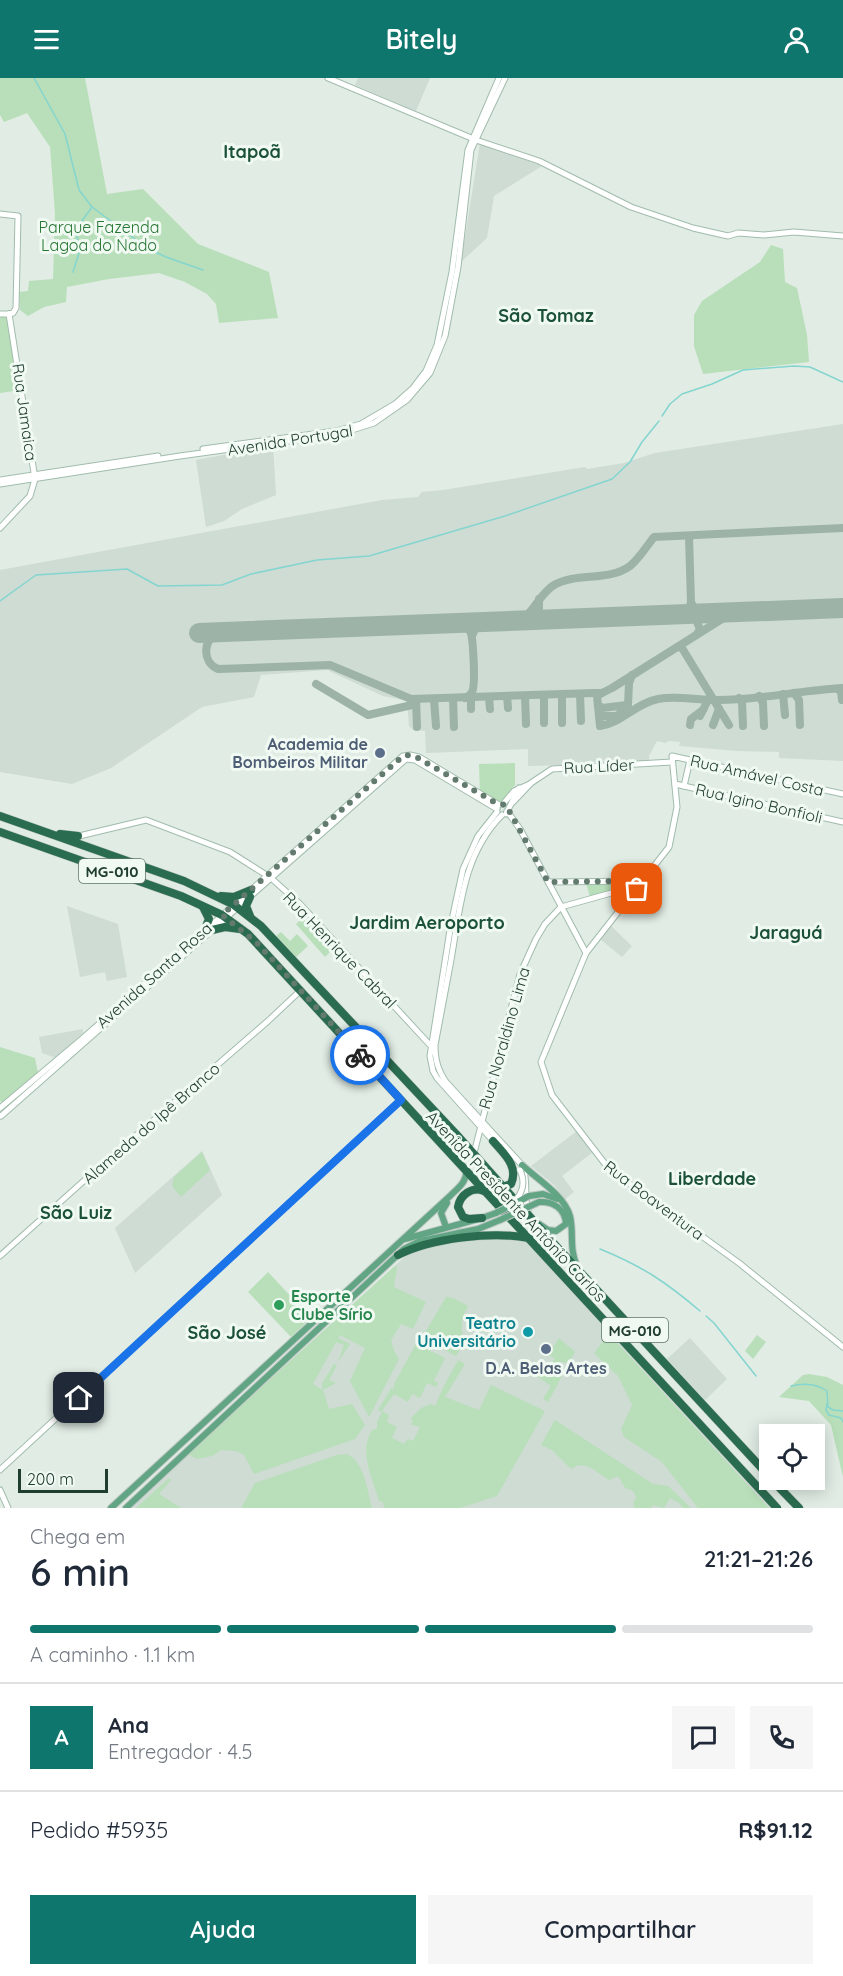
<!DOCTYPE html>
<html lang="pt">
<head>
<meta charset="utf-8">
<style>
	:root { --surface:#fff; --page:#f6f6f7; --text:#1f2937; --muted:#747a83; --line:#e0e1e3; --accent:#0f766e }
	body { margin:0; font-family:Quicksand,sans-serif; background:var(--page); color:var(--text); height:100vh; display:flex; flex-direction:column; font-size:22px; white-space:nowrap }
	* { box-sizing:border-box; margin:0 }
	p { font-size:20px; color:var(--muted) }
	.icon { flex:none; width:33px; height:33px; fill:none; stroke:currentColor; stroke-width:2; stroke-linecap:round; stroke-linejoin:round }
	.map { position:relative; height:1430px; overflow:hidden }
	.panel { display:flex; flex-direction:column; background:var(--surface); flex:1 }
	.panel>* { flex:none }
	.controls { position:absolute; left:759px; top:1346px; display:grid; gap:12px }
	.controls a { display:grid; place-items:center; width:66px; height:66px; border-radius:0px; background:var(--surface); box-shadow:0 3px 15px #0003; font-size:30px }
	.scale { position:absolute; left:18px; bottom:15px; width:90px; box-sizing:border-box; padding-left:6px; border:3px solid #203e2f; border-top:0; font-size:16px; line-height:21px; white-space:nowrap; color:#203e2f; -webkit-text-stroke:4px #f1f9f3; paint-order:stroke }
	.pin { position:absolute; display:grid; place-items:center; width:51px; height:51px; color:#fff; margin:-26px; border-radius:12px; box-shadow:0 3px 9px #0006 }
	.courier { position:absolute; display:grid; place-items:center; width:60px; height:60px; margin:-30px; border:4px solid #1a73e8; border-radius:50%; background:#fff; color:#222; box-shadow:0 2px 8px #0007 }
	.headline em { font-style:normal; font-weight:600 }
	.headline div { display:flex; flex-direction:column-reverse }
	.headline { display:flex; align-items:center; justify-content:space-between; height:102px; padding:0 30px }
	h1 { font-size:39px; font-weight:600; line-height:45px }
	.bar { display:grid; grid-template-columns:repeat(4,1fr); gap:9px 6px; align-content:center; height:72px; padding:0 30px }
	.bar i { height:8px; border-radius:4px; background:var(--line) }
	.bar .current { background:var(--accent) }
	.bar p { grid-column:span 4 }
	.line { display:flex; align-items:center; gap:15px; padding:0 30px; border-top:2px solid var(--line) }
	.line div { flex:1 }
	.round { display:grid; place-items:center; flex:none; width:63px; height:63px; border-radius:0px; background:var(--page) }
	.cta { display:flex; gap:12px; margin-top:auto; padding:12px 30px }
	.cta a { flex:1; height:69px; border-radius:0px; background:var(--accent); color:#fff; font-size:24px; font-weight:600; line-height:69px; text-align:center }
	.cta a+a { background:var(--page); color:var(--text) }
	header { display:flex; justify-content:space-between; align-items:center; height:78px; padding:0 30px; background:var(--accent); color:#fff; font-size:27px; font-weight:600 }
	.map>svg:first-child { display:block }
	.built { fill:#cedcd3 }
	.green { fill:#b8dfb9 }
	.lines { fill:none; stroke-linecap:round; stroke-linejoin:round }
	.stream { stroke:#84d5cf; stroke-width:1.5 }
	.taxiway { stroke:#9db3a7; stroke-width:8 }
	.runway { stroke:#9db3a7; stroke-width:20 }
	.primary-tunnel { stroke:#bac9c0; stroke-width:6; stroke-dasharray:6 3; stroke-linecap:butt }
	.secondary-casing { stroke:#a1bcac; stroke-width:7 }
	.primary-casing { stroke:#c1c9c5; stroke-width:8 }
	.highway-casing { stroke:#c1c9c5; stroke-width:9 }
	.secondary { stroke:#fff; stroke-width:5 }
	.primary { stroke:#62a584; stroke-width:6 }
	.highway { stroke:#2a6c4f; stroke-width:8 }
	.secondary-bridge-casing { stroke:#a1bcac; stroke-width:7; stroke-linecap:butt }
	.primary-bridge-casing { stroke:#c1c9c5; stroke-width:8; stroke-linecap:butt }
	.secondary-bridge { stroke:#fff; stroke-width:5 }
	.primary-bridge { stroke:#62a584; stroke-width:6 }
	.done { stroke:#637b6e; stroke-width:6; stroke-dasharray:0 10.8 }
	.route { stroke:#1a73e8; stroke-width:8 }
	.service-dot { fill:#5c6f8a; stroke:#f1f9f3; stroke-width:2 }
	.leisure-dot { fill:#2e9e5b; stroke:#f1f9f3; stroke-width:2 }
	.culture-dot { fill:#0f9aa8; stroke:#f1f9f3; stroke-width:2 }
	.labels { text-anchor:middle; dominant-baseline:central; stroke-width:6; stroke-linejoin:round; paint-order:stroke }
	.shield { fill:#f1f9f3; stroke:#5f766a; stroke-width:1.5 }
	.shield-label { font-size:15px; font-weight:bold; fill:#203e2f }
	.park-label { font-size:16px; fill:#277734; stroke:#f1f9f3 }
	.street-label { font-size:16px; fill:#203e2f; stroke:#f1f9f3 }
	.service-label { font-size:16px; font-weight:bold; fill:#4e5e75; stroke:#f1f9f3; text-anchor:end }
	.leisure-label { font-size:16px; font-weight:bold; fill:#27864d; stroke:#f1f9f3; text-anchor:start }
	.culture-label { font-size:16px; font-weight:bold; fill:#0d838f; stroke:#f1f9f3; text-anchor:end }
	.neighbourhood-label { font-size:18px; font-weight:bold; fill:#1a5137; stroke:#f1f9f3 }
</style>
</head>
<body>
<header><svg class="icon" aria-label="menu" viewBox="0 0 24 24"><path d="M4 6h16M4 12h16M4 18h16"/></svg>Bitely<svg class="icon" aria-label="person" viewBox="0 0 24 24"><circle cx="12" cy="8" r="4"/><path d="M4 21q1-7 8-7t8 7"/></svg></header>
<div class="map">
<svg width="843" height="1430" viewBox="0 0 843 1430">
	<rect width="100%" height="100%" fill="#e0ece4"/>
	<g class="built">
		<path d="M358 0H430L416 33 355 7Z"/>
		<path d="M480 65 542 88 494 118 487 160 461 184Z"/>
		<path d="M843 346V683L779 680V674L737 673 679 668 680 664 668 663 666 665 657 663 649 678V683L608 685 607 683 605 685 592 686V683L589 682V686H572V680H570L569 687 528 688V671L426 675 425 653 413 652 409 648 407 623 383 618 327 592 261 597 254 619 202 629 111 690 72 706 0 694V492L382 422 418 419 422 414 443 412 585 389 587 391 624 385 655 375Z"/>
		<path d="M273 368 276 417 242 431 224 443 206 449 196 382Z"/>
		<path d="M67 828 118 846 127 899 107 903 105 894 80 899Z"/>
		<path d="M610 847 632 868 622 879 600 861Z"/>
		<path d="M83 951V955L56 980 42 975 39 959Z"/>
		<path d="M577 1053 593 1074 562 1098 574 1114 565 1121 554 1107 531 1088Z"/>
		<path d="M202 1073 222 1117 135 1195 115 1150Z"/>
		<path d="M522 1159 774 1430H129L410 1174 429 1168 479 1161Z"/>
		<path d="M690 1260 727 1301 705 1322 667 1281Z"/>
	</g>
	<g class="green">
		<path d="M0 0H85L107 116 143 111 198 166 269 194 278 240 219 245 216 226 207 216 185 204 159 195 109 201 67 209 66 224 44 229 28 238 20 232 19 214 28 213 29 203 53 201 55 135 50 69 27 35 4 44 0 37Z"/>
		<path d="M771 167 783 171 785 204 797 210 807 257 809 284 703 296 694 268V237L702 223 760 184Z"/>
		<path d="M0 237 6 238 20 312 0 315Z"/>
		<path d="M515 685V707L501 724 496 725 480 716 479 686Z"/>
		<path d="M586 805H638L590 819Z"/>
		<path d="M303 840 332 872 325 879 296 846Z"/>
		<path d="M281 854 290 863 297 856 308 868 295 880 275 859Z"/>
		<path d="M0 969 35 980 38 995 4 1025 0 1023Z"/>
		<path d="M202 1074 210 1092 181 1119 172 1108 174 1099Z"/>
		<path d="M396 1187 397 1189 394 1209 426 1224 413 1251 401 1246 391 1262 394 1273 399 1281 369 1339 350 1303 365 1270 340 1257 338 1260 350 1266 338 1284 344 1267 336 1264 313 1306 322 1312V1306L334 1286 337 1287 329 1302 336 1305 323 1312 329 1331 352 1326 365 1347 355 1361 254 1396 244 1377 236 1373 221 1372 212 1378 197 1381 188 1376Z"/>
		<path d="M268 1194 311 1240 291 1259 248 1214Z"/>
		<path d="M446 1219 453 1220 468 1228C462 1239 459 1252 465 1263L456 1278 428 1263 426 1253Z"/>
		<path d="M609 1256 769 1430H698L662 1384 624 1359 621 1351 632 1327 618 1298 594 1275Z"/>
		<path d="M757 1257 766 1264 753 1281 745 1273Z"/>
		<path d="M559 1260 575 1274 569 1285 560 1284 558 1288 563 1296 548 1324 543 1321 551 1308 537 1298 543 1285 549 1289 555 1280 548 1277Z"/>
		<path d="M416 1266 445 1280 434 1303 438 1305 436 1309 427 1305 420 1320 412 1316 408 1324 394 1316 382 1333 389 1337 387 1344 397 1349 392 1360 404 1366 408 1361 413 1363 420 1349 409 1346 413 1344 411 1340 421 1330 431 1326 435 1328 445 1306 458 1282 465 1286 445 1319 479 1332 491 1307 545 1333 497 1418 460 1430H384L383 1424 379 1423C373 1400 358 1375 372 1352L377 1351V1344L382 1334 378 1332 392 1309 394 1313V1306Z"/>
		<path d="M809 1296 827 1299 843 1307V1399L831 1347 809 1323 779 1319 803 1297Z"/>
		<path d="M555 1342 653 1406 668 1408 691 1430H683L679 1425 670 1420 664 1430 653 1427 651 1430H635L633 1426 636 1419C634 1413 632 1411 626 1411L618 1398 609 1402C595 1394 586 1381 571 1391L552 1372 541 1367Z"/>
		<path d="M347 1376C365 1385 367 1412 372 1430H241L255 1405 337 1377Z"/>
		<path d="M169 1400 171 1402 159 1416 181 1430H136Z"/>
	</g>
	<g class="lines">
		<g class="stream">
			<path d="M34 0 65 56 79 112 92 129 147 170 166 179 203 192"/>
			<path d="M81 144 92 129"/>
			<path d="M73 194 80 172 75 151 78 147"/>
			<path d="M662 338 670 326 682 316 712 306 743 292 794 288 810 289 843 304"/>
			<path d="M0 523 36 497 127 491 158 508 222 507 251 496 317 482 369 478 505 438 612 401 630 384 642 364 659 343"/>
			<path d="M600 1171C642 1188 666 1204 700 1233"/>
			<path d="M706 1238 714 1245 756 1298"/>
			<path d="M791 1308C803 1305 816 1305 827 1313L828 1329 833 1332 843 1333"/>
			<path d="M827 1326 826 1332 829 1337 841 1340 843 1344"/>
		</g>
		<g class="taxiway">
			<path d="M539 521V533L544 539 550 541"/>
			<path d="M691 525 697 533 705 535"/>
			<path d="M838 530 843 527"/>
			<path d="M680 536 688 532 691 525 689 458"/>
			<path d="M687 536 696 542 700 551 697 556"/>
			<path d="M518 543C534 536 539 516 554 507 577 494 608 504 630 488 639 481 646 469 654 459L843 450"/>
			<path d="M461 545C465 548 469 551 471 555 473 563 476 607 472 614 470 618 468 618 465 620"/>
			<path d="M220 554C203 559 201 584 218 591L330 587 411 621 594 615H602L612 610 725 539 737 534"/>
			<path d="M472 558 476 549 483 544"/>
			<path d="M678 569 682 570 729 647"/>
			<path d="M316 606 368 637 412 627 411 621"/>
			<path d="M837 611 841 613 842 622"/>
			<path d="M602 615 597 618 600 648C622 645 636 625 658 621 676 617 695 622 714 622 757 623 800 612 843 610"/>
			<path d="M794 615 799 622 800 647"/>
			<path d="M580 616 581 643"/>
			<path d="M783 616 785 637"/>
			<path d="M544 617V645"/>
			<path d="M507 618 508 630"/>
			<path d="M525 618 526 646"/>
			<path d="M759 618 763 625 764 648"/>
			<path d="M471 619V631"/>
			<path d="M489 619 490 631"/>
			<path d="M453 620 454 649"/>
			<path d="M739 620 742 624 743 648"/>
			<path d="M416 621 417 649"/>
			<path d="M434 621 436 648"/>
			<path d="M598 627 602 630 627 627"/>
			<path d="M599 638H617L628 627 629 605 632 597"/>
			<path d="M700 638 710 618"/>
			<path d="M562 645V616"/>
			<path d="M690 647 691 641 703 632"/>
			<path d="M713 647 719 631"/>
		</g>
		<path class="runway" d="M199 555 843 530"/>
		<path class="primary-tunnel" d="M448 1148 456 1151 461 1150"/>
		<g class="secondary-casing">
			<g id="secondary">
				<path d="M328 0 476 62 539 83 631 129 693 150 728 158 738 155 764 157 794 154 843 158"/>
				<path d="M0 136 18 138 16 230 13 235 9 236"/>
				<path d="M0 236H9"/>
				<path d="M203 371 336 353 361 346 395 326 413 310 426 293 437 267 452 194 468 72 499 0"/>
				<path d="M0 402 158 378"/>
				<path d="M0 406 180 378 339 356 374 345 407 322 430 295 445 258 458 189 471 72 505 0"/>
				<path d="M0 450 30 418 35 401 9 236"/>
				<path d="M675 706 843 744"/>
				<path d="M684 708 690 682"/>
				<path d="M843 716 672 678 677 729 669 769 586 875 541 984 552 1017 609 1091 739 1185 843 1269"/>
				<path d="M513 724 531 705 552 691 672 684"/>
				<path d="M503 726 514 713 530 706"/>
				<path d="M507 733 520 751 586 875"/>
				<path d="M506 736 519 710"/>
				<path d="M502 737C463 776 460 830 451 882 446 910 440 939 435 967 435 982 438 992 446 1004L522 1087C529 1103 523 1116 528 1132"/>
				<path d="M75 759 146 742 230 774 271 800 300 826 430 967"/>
				<path d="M548 804 643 803"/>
				<path d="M0 1030 82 961 403 678 410 677 419 679 499 727"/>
				<path d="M1 1038 406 681 415 682 497 731"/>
				<path d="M495 1065 437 1000 433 993 430 978 451 846 463 791 478 758 497 734"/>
				<path d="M474 1075 520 896 536 861 545 846 561 829 640 807"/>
				<path d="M0 1178 87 1100 268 943 301 912"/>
				<path d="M0 1392 401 1022"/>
				<path d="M0 1412 8 1430"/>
			</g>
		</g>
		<g class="primary-casing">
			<g id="primary">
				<path d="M522 1087C537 1101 564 1117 570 1138 574 1155 569 1171 577 1188"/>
				<path d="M529 1118 543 1116 557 1121"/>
				<path d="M445 1146 441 1135 447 1125"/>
				<path d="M539 1146 548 1152 556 1153 566 1146C565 1131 554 1123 539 1124"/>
				<path d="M405 1161 482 1140 496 1135"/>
				<path d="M111 1430 450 1118C458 1110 468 1103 466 1091"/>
				<path d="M126 1430 404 1171 420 1163 478 1151 500 1142"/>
			</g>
		</g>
		<g class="highway-casing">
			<g id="highway">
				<path d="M0 738 184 803 234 827 261 848 456 1056 556 1168 770 1399"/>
				<path d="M0 754 181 818 222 837 248 856 777 1430"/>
				<path d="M60 756 78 758"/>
				<path d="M221 818 234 819 251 812"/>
				<path d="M250 819 246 828 250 838"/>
				<path d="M203 829 209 841 205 851"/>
				<path d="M212 852 225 849 240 851"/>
				<path d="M493 1063C504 1076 519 1088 511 1106L503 1109"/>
				<path d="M482 1140 469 1141 463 1139 458 1129C460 1117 472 1108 484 1113"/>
				<path d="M398 1177C431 1160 492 1153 529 1160"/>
				<path d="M771 1401 799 1430"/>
			</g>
		</g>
		<use href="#secondary" class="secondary"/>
		<use href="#primary" class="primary"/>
		<use href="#highway" class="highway"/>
		<g class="secondary-bridge-casing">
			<path id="secondary-bridge" d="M513 1125C523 1115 526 1105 520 1092"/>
		</g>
		<g class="primary-bridge-casing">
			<g id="primary-bridge">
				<path d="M496 1135 529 1118"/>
				<path d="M500 1142 539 1124"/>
			</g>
		</g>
		<use href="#secondary-bridge" class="secondary-bridge"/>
		<use href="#primary-bridge" class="primary-bridge"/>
	</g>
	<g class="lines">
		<path class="done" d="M360 977 257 865 222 837 403 678 410 677 418 680 496 725 506 727 548 804 643 803 637 811"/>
		<path class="route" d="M79 1320 401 1022 360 977"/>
	</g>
	<g class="service-dot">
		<circle cx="380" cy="675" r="6"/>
		<circle cx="546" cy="1271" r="6"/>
	</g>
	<circle class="leisure-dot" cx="279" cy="1227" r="6"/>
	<circle class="culture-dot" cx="528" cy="1254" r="6"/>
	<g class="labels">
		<g class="shield">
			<rect x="79" y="781" width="66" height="24" rx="4.5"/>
			<rect x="602" y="1240" width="66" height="24" rx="4.5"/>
		</g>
		<g class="shield-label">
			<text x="112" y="793">MG-010</text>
			<text x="635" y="1252">MG-010</text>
		</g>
		<g class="park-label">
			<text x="99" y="149">Parque Fazenda<tspan x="99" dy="18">Lagoa do Nado</tspan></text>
		</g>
		<g class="street-label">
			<text transform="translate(25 334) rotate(82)">Rua Jamaica</text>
			<text transform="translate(290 362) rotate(-9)">Avenida Portugal</text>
			<text transform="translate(599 688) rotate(-3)">Rua Líder</text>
			<text transform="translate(757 697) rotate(13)">Rua Amável Costa</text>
			<text transform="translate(759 725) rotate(13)">Rua Igino Bonfioli</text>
			<text transform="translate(340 872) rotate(46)">Rua Henrique Cabral</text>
			<text transform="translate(154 897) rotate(-42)">Avenida Santa Rosa</text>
			<text transform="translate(504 960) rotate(-74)">Rua Noraldino Lima</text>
			<text transform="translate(151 1045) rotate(-41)">Alameda do Ipê Branco</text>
			<text transform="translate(654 1122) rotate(37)">Rua Boaventura</text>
			<text transform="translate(516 1128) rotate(47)">Avenida Presidente Antônio Carlos</text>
		</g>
		<g class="service-label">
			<text x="368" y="666">Academia de<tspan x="368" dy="18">Bombeiros Militar</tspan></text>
			<text x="546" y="1290" text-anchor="middle">D.A. Belas Artes</text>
		</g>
		<g class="leisure-label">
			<text x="291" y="1218">Esporte<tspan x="291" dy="18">Clube Sírio</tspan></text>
		</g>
		<g class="culture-label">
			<text x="516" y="1245">Teatro<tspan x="516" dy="18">Universitário</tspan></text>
		</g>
		<g class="neighbourhood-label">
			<text x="252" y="73">Itapoã</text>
			<text x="546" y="237">São Tomaz</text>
			<text x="427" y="844">Jardim Aeroporto</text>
			<text x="786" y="854">Jaraguá</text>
			<text x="712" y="1100">Liberdade</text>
			<text x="76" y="1134">São Luiz</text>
			<text x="227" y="1254">São José</text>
		</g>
	</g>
</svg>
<div class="controls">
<a><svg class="icon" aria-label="locate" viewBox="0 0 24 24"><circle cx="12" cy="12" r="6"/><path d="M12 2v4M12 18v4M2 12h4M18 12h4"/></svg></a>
</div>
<div class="scale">200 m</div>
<div class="pin" style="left:637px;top:811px;background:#ea580c"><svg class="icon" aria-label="bag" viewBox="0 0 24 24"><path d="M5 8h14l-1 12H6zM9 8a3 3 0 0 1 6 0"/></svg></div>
<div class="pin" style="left:79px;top:1320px;background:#1f2937"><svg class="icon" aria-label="home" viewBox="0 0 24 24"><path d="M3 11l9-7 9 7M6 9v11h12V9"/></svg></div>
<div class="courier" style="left:360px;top:977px"><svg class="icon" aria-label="bike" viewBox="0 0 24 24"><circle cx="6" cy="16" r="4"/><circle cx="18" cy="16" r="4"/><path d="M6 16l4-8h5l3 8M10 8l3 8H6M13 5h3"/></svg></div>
</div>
<section class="panel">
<div class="headline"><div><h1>6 min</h1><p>Chega em</p></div><em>21:21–21:26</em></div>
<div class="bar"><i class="current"></i><i class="current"></i><i class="current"></i><i></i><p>A caminho · 1.1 km</p></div>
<div class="line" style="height:108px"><b class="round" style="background:var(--accent);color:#fff">A</b><div><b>Ana</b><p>Entregador · 4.5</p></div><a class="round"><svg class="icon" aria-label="chat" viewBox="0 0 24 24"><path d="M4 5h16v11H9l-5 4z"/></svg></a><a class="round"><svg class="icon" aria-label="phone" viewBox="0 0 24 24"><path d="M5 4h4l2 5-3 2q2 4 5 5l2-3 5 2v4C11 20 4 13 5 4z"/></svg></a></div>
<div class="line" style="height:78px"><div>Pedido #5935</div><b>R$91.12</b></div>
<div class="cta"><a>Ajuda</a><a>Compartilhar</a></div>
</section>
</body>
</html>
